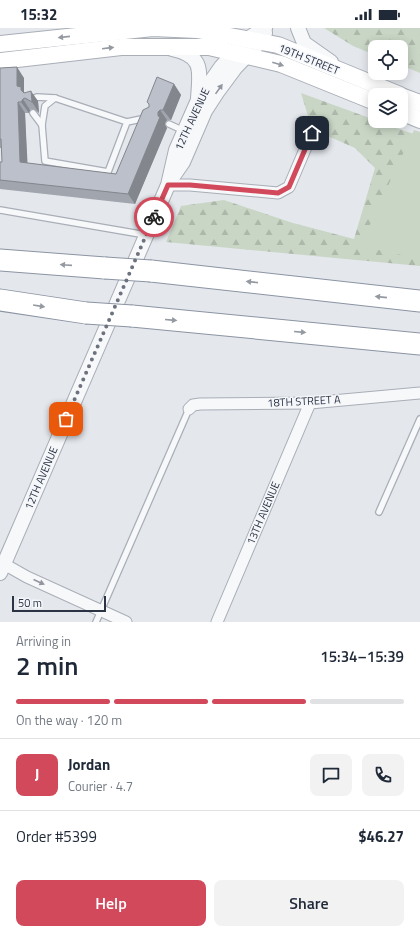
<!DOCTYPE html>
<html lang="en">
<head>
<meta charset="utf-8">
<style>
	:root { --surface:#fff; --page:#f2f2f3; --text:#1f2937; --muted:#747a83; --line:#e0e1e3; --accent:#d1495b }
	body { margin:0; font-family:"Titillium Web",sans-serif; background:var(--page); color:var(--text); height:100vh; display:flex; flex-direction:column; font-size:15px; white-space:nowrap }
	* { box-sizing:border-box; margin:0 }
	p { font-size:13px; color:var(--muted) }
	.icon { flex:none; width:22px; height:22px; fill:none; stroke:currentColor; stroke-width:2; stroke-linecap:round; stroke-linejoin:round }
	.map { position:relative; height:594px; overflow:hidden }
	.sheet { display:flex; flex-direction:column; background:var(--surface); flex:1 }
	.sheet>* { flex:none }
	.fabs { position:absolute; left:368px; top:12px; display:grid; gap:8px }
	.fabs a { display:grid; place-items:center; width:40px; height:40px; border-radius:8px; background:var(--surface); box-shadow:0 2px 10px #0003; font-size:20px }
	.scale { position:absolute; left:12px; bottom:10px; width:94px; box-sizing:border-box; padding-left:4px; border:2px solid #2b3445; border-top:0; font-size:11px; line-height:14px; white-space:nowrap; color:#2b3445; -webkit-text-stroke:3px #f4f6f9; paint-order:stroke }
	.pin { position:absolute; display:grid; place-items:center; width:34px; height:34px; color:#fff; margin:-17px; border-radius:8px; box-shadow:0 2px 6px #0006 }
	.courier { position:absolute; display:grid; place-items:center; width:40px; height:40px; margin:-20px; border:3px solid #d1495b; border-radius:50%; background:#fff; color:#222; box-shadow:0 1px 5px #0007 }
	.summary em { font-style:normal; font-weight:600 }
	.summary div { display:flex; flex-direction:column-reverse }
	.summary { display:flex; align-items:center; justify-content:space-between; height:68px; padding:0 16px }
	h1 { font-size:26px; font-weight:600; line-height:30px }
	.bar { display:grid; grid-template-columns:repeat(4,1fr); gap:6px 4px; align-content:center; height:48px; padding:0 16px }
	.bar i { height:5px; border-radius:3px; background:var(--line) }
	.bar .on { background:var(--accent) }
	.bar p { grid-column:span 4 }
	.line { display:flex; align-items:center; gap:10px; padding:0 16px; border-top:1px solid var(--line) }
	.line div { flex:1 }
	.round { display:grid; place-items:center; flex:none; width:42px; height:42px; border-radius:8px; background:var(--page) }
	.button { display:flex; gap:8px; margin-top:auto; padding:8px 16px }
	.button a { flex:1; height:46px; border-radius:8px; background:var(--accent); color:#fff; font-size:16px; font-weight:600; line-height:46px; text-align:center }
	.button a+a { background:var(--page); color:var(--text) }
	.status { display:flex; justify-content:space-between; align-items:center; height:28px; padding:0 20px; background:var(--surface); direction:ltr }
	.status svg { height:11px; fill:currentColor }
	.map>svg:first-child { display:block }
	.forest { fill:url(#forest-firs) }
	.park { fill:#c9d6c5 }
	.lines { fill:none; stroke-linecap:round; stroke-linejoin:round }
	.service-casing { stroke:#a9aeb7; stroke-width:8 }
	.minor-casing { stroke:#a9aeb7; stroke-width:13 }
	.tertiary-casing { stroke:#a9aeb7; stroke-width:16 }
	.secondary-casing { stroke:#a9aeb7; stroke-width:18 }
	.motorway-casing { stroke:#8b94a3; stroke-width:23 }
	.service { stroke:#f7f8fa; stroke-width:5.5 }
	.minor { stroke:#f7f8fa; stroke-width:11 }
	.tertiary { stroke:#f7f8fa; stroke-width:14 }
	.secondary { stroke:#fff; stroke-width:16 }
	.motorway { stroke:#fff; stroke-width:21 }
	.motorway-bridge-casing { stroke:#8b94a3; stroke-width:23; stroke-linecap:butt }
	.motorway-bridge { stroke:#fff; stroke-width:21 }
	.wall { fill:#a1a5ae }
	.shaded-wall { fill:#83868d }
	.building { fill:#bbc0ca; stroke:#83868d }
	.oneway { fill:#959aa2 }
	.oneway2 { fill:#9196a0 }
	.done { stroke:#6c737f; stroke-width:4; stroke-dasharray:0 7.2 }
	.route { stroke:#d1495b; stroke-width:5 }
	.labels { text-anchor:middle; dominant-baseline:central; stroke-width:3; stroke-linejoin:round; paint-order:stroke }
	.street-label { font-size:11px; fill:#2b3445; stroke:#f4f6f9 }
</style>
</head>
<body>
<div class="status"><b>15:32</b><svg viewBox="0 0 49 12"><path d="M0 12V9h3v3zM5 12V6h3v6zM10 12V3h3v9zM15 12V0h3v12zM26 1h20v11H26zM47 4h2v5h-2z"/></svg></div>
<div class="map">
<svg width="420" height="594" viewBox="0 0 420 594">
	<defs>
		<pattern id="forest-firs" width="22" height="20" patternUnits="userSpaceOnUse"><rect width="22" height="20" fill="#c9d6c5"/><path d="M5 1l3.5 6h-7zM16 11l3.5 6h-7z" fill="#adb8ab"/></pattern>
	</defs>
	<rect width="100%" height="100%" fill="#e4e7ec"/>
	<g class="forest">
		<path d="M324 0H420V45L401 37V19H375V27L353 18Z"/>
		<path d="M301 65 375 92V93L420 108V238L166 214 181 178 224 172 293 195 354 211 375 140 355 120 312 101Z"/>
	</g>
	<path class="park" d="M414 102 420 104V231L360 218Z"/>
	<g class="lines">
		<g class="service-casing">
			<g id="service">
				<path d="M32 71 37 69 55 70"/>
				<path d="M33 85 42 97"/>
				<path d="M127 94 55 70 45 78 42 97 45 133 108 144 127 94 146 90"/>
				<path d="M169 96 184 103"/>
				<path d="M0 182 146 207"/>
				<path d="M379 484 420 391"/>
				<path d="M96 594 189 381"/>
			</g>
		</g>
		<g class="minor-casing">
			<g id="minor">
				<path d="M168 157H190L278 165 289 159 312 105"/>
				<path d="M189 381 193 377 200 376 310 375 420 365"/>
				<path d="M4 536 27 549 126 594"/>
				<path d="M217 594 310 375"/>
			</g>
		</g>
		<g class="tertiary-casing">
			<g id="tertiary">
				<path d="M298 0 304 15 331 34"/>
				<path d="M172 21C204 28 200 42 198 70"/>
				<path d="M174 147 183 134 205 83 218 63 235 40 260 14 265 5"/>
				<path d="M0 545 168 157 176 122 198 72 221 39 247 11 265 0"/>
			</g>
		</g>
		<g class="secondary-casing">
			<g id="secondary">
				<path d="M0 16 153 0 197 2 278 17 400 67"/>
				<path d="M0 33 121 19H209L281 36 375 74"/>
				<path d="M401 68 420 75"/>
				<path d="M401 84 420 92"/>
			</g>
		</g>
		<g class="motorway-casing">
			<g id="motorway">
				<path d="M0 232 105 240"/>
				<path d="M151 243 420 273"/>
				<path d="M0 272 86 285"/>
				<path d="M132 288 420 316"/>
			</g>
		</g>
		<use href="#service" class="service"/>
		<use href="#minor" class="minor"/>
		<use href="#tertiary" class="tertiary"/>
		<use href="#secondary" class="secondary"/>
		<use href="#motorway" class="motorway"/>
		<g class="motorway-bridge-casing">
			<g id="motorway-bridge">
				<path d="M105 240 151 243"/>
				<path d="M86 285 132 288"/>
			</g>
		</g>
		<use href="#motorway-bridge" class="motorway-bridge"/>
	</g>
	<path class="wall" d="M0 40 24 50V64L38 73 39 85 33 81 30 82 29 85H25L27 135 116 146 149 79 174 56 181 67 171 92H167L165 95V97L167 100 135 176 0 161V134H2V120H0Z"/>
	<g class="shaded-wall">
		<path d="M17 39 24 50V67L17 58Z"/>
		<path d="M174 56 181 67 171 92 163 82Z"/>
		<path d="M31 63 38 73 39 85 32 74Z"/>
		<path d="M23 71 30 82 29 85 21 74Z"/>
		<path d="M18 74 25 85 28 145 20 134Z"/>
		<path d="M160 82 167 92 165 95V97L167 100 135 176 128 166 158 88V84Z"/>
	</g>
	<path class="building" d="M17 39V58L21 59V62L24 65 31 63 32 74 25 70 23 71 21 74H18L20 134 116 146 143 82 149 79V76L147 74 157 49 174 56 163 82H160L158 84V88L160 89 128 166 0 152V134H2L1 111H0V40Z"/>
	<defs><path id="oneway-solid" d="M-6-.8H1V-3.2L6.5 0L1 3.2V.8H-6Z"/></defs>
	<g class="oneway">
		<use href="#oneway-solid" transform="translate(64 9) rotate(174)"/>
		<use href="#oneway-solid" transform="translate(108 20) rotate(-7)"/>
		<use href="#oneway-solid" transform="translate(278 36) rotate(17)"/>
		<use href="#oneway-solid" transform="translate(66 237) rotate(-176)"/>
		<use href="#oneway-solid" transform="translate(252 254) rotate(-174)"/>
		<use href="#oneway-solid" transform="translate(381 269) rotate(-174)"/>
		<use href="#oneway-solid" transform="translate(39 278) rotate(9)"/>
		<use href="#oneway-solid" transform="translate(171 292) rotate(5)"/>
		<use href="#oneway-solid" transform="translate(300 304) rotate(5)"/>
	</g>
	<g class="oneway2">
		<use href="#oneway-solid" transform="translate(219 61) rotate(-55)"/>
		<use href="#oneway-solid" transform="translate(39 554) rotate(24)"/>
	</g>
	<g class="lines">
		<path class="done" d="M66 391 154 189"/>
		<path class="route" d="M154 189 168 157H190L278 165 289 159 312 105"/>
	</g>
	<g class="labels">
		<g class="street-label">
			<text transform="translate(309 31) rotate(22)">19TH STREET</text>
			<text transform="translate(192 91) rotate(-65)">12TH AVENUE</text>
			<text transform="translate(304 373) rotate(-3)">18TH STREET A</text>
			<text transform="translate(41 450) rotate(-67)">12TH AVENUE</text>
			<text transform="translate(263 485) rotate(-67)">13TH AVENUE</text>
		</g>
	</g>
</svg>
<div class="fabs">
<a><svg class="icon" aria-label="locate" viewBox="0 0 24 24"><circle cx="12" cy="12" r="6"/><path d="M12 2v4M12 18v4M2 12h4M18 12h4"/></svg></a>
<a><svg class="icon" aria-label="layers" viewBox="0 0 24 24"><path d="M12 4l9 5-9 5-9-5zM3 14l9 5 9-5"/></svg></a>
</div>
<div class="scale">50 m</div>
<div class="pin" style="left:66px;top:391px;background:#ea580c"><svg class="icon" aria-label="bag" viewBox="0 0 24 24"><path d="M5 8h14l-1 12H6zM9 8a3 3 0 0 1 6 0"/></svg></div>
<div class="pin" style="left:312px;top:105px;background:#1f2937"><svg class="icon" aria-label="home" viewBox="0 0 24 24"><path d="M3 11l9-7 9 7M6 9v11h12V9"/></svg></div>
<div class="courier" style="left:154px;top:189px"><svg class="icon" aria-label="bike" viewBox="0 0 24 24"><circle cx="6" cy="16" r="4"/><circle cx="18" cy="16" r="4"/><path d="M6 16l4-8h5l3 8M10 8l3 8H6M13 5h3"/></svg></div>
</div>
<section class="sheet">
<div class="summary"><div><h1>2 min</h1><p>Arriving in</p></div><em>15:34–15:39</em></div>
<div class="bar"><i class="on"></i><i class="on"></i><i class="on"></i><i></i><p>On the way · 120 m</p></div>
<div class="line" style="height:72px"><b class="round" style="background:var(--accent);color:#fff">J</b><div><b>Jordan</b><p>Courier · 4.7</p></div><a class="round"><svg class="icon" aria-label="chat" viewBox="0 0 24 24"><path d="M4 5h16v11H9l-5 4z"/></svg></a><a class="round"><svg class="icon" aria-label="phone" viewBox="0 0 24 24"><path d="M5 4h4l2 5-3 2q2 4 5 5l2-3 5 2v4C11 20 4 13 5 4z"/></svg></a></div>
<div class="line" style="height:52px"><div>Order #5399</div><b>$46.27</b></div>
<div class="button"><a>Help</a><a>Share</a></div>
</section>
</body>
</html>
